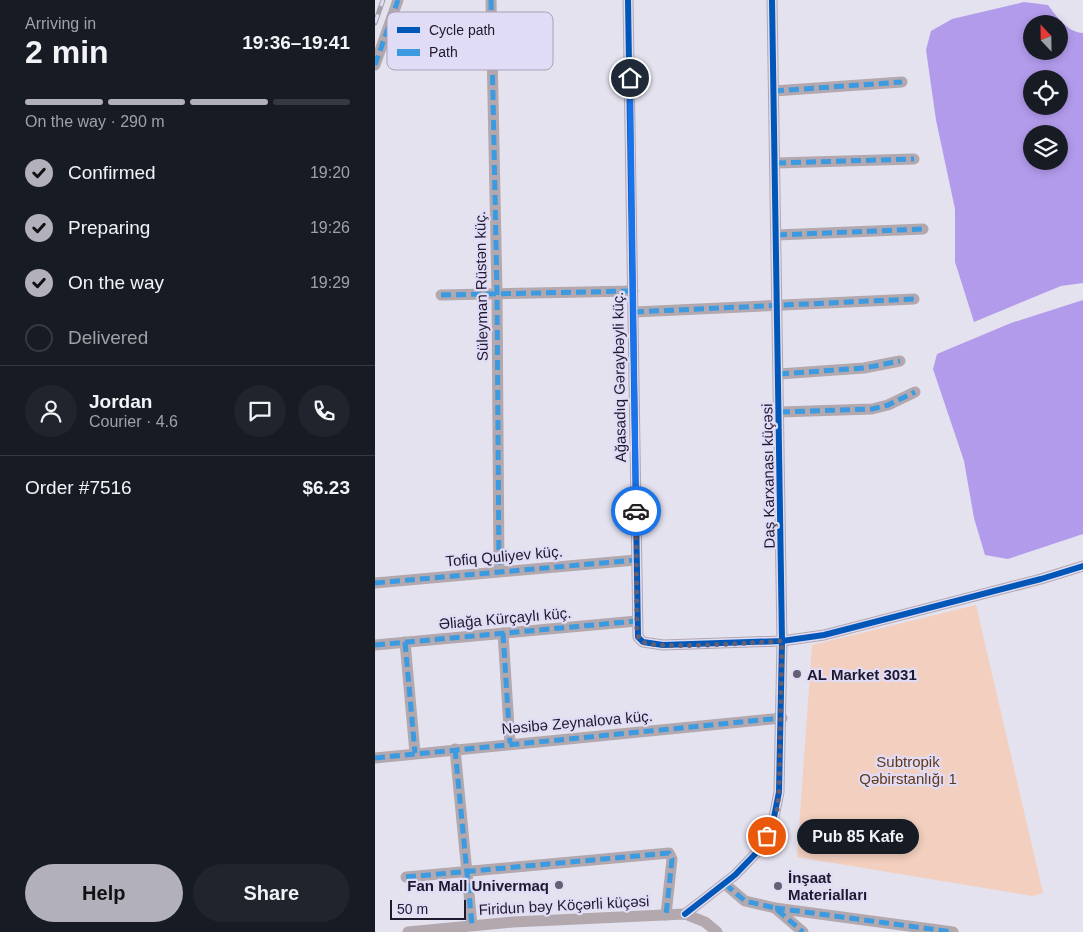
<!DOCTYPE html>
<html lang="en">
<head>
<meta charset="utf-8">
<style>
	:root { --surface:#171b24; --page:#20242c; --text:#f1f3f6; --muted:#9ea1a6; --line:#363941; --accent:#b2b0bb }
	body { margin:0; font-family:Arial,sans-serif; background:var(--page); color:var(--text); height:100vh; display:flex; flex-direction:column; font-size:19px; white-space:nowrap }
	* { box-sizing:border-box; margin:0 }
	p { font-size:16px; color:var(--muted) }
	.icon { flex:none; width:28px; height:28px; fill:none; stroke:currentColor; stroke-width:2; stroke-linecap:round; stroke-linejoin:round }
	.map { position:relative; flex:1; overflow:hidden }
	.drawer { display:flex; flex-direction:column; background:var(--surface); width:375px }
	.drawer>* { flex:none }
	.needle { width:32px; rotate:338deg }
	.fabs { position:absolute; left:648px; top:15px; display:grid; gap:10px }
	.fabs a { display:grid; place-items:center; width:45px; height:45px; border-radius:50%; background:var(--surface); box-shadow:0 2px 8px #0003; font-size:25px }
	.scale { position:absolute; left:15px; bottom:12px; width:76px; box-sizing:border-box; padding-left:5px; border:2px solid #1f182f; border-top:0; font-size:14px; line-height:18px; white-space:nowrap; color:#1f182f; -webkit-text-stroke:4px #e1dcf5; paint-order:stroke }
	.pin { position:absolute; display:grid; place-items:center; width:42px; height:42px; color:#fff; margin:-21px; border:2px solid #fff; border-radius:50%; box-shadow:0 1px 5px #0007 }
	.courier { position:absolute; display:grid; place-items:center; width:50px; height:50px; margin:-25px; border:4px solid #1a73e8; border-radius:50%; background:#fff; color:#222; box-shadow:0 1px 6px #0007 }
	.bubble { position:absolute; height:35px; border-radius:18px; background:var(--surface); box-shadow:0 2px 8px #0003; font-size:16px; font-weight:800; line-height:35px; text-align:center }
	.head em { font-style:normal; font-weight:800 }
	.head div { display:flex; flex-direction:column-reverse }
	.head { display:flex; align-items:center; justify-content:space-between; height:85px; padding:0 25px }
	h1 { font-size:32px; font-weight:800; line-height:38px }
	.bar { display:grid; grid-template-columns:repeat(4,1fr); gap:8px 5px; align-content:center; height:60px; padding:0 25px }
	.bar i { height:6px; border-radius:4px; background:var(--line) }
	.bar .on { background:var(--accent) }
	.bar p { grid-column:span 4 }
	.line { display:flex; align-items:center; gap:12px; padding:0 25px; border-top:1px solid var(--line) }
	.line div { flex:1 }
	.round { display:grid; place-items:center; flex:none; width:52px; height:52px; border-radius:26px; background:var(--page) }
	ol { padding:0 25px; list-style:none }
	li { display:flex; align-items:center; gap:15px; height:55px }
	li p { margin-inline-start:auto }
	li .icon { padding:5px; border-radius:50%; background:var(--accent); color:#111; stroke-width:4 }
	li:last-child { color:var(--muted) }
	li i { width:28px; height:28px; border:2px solid var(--line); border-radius:50% }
	.button { display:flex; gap:10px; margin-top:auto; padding:10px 25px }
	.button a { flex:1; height:58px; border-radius:30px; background:var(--accent); color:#111; font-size:20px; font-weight:800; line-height:58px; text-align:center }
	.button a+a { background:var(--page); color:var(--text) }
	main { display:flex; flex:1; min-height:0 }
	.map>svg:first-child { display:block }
	.green { fill:#f2cfbe }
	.water { fill:#b39bec; fill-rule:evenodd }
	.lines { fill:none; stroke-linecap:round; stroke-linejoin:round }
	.minor { stroke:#b2a8ae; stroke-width:11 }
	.rail-casing { stroke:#a6a1a9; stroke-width:5 }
	.rail { stroke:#e1dcf5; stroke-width:3; stroke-dasharray:9; stroke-linecap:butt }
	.quiet { stroke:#3c9ae1; stroke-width:5; stroke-dasharray:10 5; stroke-linecap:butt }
	.cycleway-casing { stroke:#e1dcf5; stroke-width:9 }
	.cycleway { stroke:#0057b8; stroke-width:6 }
	.done { stroke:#645f72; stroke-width:5; stroke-dasharray:0 9 }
	.route { stroke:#1a73e8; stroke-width:6 }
	.poi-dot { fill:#645f72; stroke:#e1dcf5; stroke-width:2 }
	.labels { text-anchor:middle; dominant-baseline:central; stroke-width:4.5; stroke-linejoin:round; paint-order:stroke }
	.street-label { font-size:15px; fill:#1f182f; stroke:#e1dcf5 }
	.poi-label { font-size:15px; font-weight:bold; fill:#1f182f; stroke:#e1dcf5; text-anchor:start }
	.park-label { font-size:15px; fill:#623817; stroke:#e1dcf5 }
	.key { fill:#e1dcf5; stroke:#a7a1ba; stroke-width:1 }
	.key-label { font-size:14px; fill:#1f182f }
</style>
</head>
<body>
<main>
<section class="drawer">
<div class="head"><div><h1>2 min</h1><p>Arriving in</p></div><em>19:36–19:41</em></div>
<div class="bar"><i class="on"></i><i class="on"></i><i class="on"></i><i></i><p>On the way · 290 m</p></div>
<ol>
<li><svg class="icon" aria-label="check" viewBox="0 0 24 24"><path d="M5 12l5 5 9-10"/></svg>Confirmed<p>19:20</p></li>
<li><svg class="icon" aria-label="check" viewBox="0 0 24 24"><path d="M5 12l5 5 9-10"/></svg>Preparing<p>19:26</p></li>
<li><svg class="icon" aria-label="check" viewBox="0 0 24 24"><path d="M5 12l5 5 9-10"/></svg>On the way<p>19:29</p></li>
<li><i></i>Delivered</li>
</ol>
<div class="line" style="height:90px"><a class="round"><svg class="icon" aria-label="person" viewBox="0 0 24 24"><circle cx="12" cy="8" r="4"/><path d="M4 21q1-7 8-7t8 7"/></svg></a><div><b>Jordan</b><p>Courier · 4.6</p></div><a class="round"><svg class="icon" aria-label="chat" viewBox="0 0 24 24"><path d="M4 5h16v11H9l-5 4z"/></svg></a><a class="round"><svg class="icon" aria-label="phone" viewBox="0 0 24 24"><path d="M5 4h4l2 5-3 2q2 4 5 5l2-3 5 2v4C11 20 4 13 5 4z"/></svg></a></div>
<div class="line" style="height:65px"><div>Order #7516</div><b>$6.23</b></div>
<div class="button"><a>Help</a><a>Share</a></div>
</section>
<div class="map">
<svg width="708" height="932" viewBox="0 0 708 932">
	<rect width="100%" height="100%" fill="#e4e2ef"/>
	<path class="green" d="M601 605 668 893 658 896 422 857 437 645Z"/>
	<g class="water">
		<path d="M649 2 673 5C682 17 692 32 708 33V283L686 286 599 322 580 262V209L561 120 551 50 556 31 577 19ZM656 24H684V51H656ZM656 79H684V106H656ZM656 134H684V161H656Z"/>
		<path d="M708 300V534L633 559 610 555 599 518 589 461 558 369 562 354 636 323Z"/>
	</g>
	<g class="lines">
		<g class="minor">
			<path d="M116 0 122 293 124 571"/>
			<path d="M253 0 263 637 268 642 288 645 407 641 449 635 666 579 708 566"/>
			<path d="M0 65 23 0"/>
			<path d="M399 91 527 82"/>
			<path d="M401 163 539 159"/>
			<path d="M402 235 548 229"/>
			<path d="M66 295 258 291"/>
			<path d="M259 312 539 299"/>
			<path d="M404 374 489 368 525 361"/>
			<path d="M405 412 497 409 513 405 540 392"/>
			<path d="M0 583 261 560"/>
			<path d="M128 633 135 743"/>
			<path d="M30 642 40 753"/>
			<path d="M0 645 262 621"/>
			<path d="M80 749 97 925"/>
			<path d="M0 758 407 718"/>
			<path d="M31 877 294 853 297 859 291 915"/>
			<path d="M350 884 370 901 400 908 428 932"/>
			<path d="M400 908 578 932"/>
			<path d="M310 914 360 875 385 849 398 822 404 792 407 641 397 0"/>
			<path d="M33 932 138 922 310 914 330 922 342 932"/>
		</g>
		<g class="rail-casing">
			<path id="rail" d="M0 23 8 0"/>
		</g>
		<use href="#rail" class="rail"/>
		<g class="quiet">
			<path d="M116 0 122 293 124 571"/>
			<path d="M0 65 23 0"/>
			<path d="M399 91 527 82"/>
			<path d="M401 163 539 159"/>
			<path d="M402 235 548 229"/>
			<path d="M66 295 258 291"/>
			<path d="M259 312 539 299"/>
			<path d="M404 374 489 368 525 361"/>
			<path d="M405 412 497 409 513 405 540 392"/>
			<path d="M0 583 261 560"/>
			<path d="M128 633 135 743"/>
			<path d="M30 642 40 753"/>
			<path d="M0 645 262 621"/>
			<path d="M80 749 97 925"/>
			<path d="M0 758 407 718"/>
			<path d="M31 877 294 853 297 859 291 915"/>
			<path d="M350 884 370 901 400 908 428 932"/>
			<path d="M400 908 578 932"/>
		</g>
		<g class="cycleway-casing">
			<g id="cycleway">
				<path d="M253 0 263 637 268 642 288 645 407 641 449 635 666 579 708 566"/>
				<path d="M310 914 360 875 385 849 398 822 404 792 407 641 397 0"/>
			</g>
		</g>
		<use href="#cycleway" class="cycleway"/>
	</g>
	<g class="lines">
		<path class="done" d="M261 511 262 622C262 629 261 638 268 642 281 650 385 642 407 641L404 792 402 810 392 836"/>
		<path class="route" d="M255 78 261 511"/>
	</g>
	<g class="poi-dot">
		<circle cx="422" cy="674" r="5"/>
		<circle cx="184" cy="885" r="5"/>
		<circle cx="403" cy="886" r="5"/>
	</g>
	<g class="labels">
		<g class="street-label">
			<text transform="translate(106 286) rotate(-91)">Süleyman Rüstən küç.</text>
			<text transform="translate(244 377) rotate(-91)">Ağasadıq Gəraybəyli küç.</text>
			<text transform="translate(393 476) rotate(-91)">Daş Karxanası küçəsi</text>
			<text transform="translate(129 556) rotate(-5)">Tofiq Quliyev küç.</text>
			<text transform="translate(130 618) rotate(-5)">Əliağa Kürçaylı küç.</text>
			<text transform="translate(202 722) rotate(-5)">Nəsibə Zeynalova küç.</text>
			<text transform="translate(189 905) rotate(-3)">Firidun bəy Köçərli küçəsi</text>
		</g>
		<g class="poi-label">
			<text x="432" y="674">AL Market 3031</text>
			<text x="413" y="877">İnşaat<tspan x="413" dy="17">Materialları</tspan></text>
			<text x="174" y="885" text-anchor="end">Fan Mall Univermaq</text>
		</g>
		<g class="park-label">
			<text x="533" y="761">Subtropik<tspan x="533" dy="17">Qəbirstanlığı 1</tspan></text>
		</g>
	</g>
	<rect x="12" y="12" width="166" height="58" rx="8" class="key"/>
	<rect x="22" y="27" width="23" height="6" fill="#0057b8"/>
	<rect x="22" y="49" width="23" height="7" fill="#3c9ae1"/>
	<g class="key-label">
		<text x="54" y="35">Cycle path</text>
		<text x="54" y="57">Path</text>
	</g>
</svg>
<div class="fabs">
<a><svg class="needle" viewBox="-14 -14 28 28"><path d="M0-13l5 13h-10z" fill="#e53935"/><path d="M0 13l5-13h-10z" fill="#9ea1a6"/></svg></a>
<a><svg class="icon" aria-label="locate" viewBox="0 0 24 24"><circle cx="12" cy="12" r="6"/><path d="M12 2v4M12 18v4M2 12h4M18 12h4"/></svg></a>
<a><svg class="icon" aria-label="layers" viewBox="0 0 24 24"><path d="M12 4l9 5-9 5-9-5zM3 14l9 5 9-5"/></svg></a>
</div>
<div class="scale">50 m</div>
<div class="pin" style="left:392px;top:836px;background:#ea580c"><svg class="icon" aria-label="bag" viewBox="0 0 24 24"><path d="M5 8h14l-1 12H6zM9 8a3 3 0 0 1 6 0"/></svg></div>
<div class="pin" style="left:255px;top:78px;background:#1f2937"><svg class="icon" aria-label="home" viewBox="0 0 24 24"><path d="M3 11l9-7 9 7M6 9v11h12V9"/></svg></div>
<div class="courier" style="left:261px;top:511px"><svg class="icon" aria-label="car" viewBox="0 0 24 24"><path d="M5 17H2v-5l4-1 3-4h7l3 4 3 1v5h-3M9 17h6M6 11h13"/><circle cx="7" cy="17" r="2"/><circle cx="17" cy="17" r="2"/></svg></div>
<div class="bubble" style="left:422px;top:819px;width:122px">Pub 85 Kafe</div>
</div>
</main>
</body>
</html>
